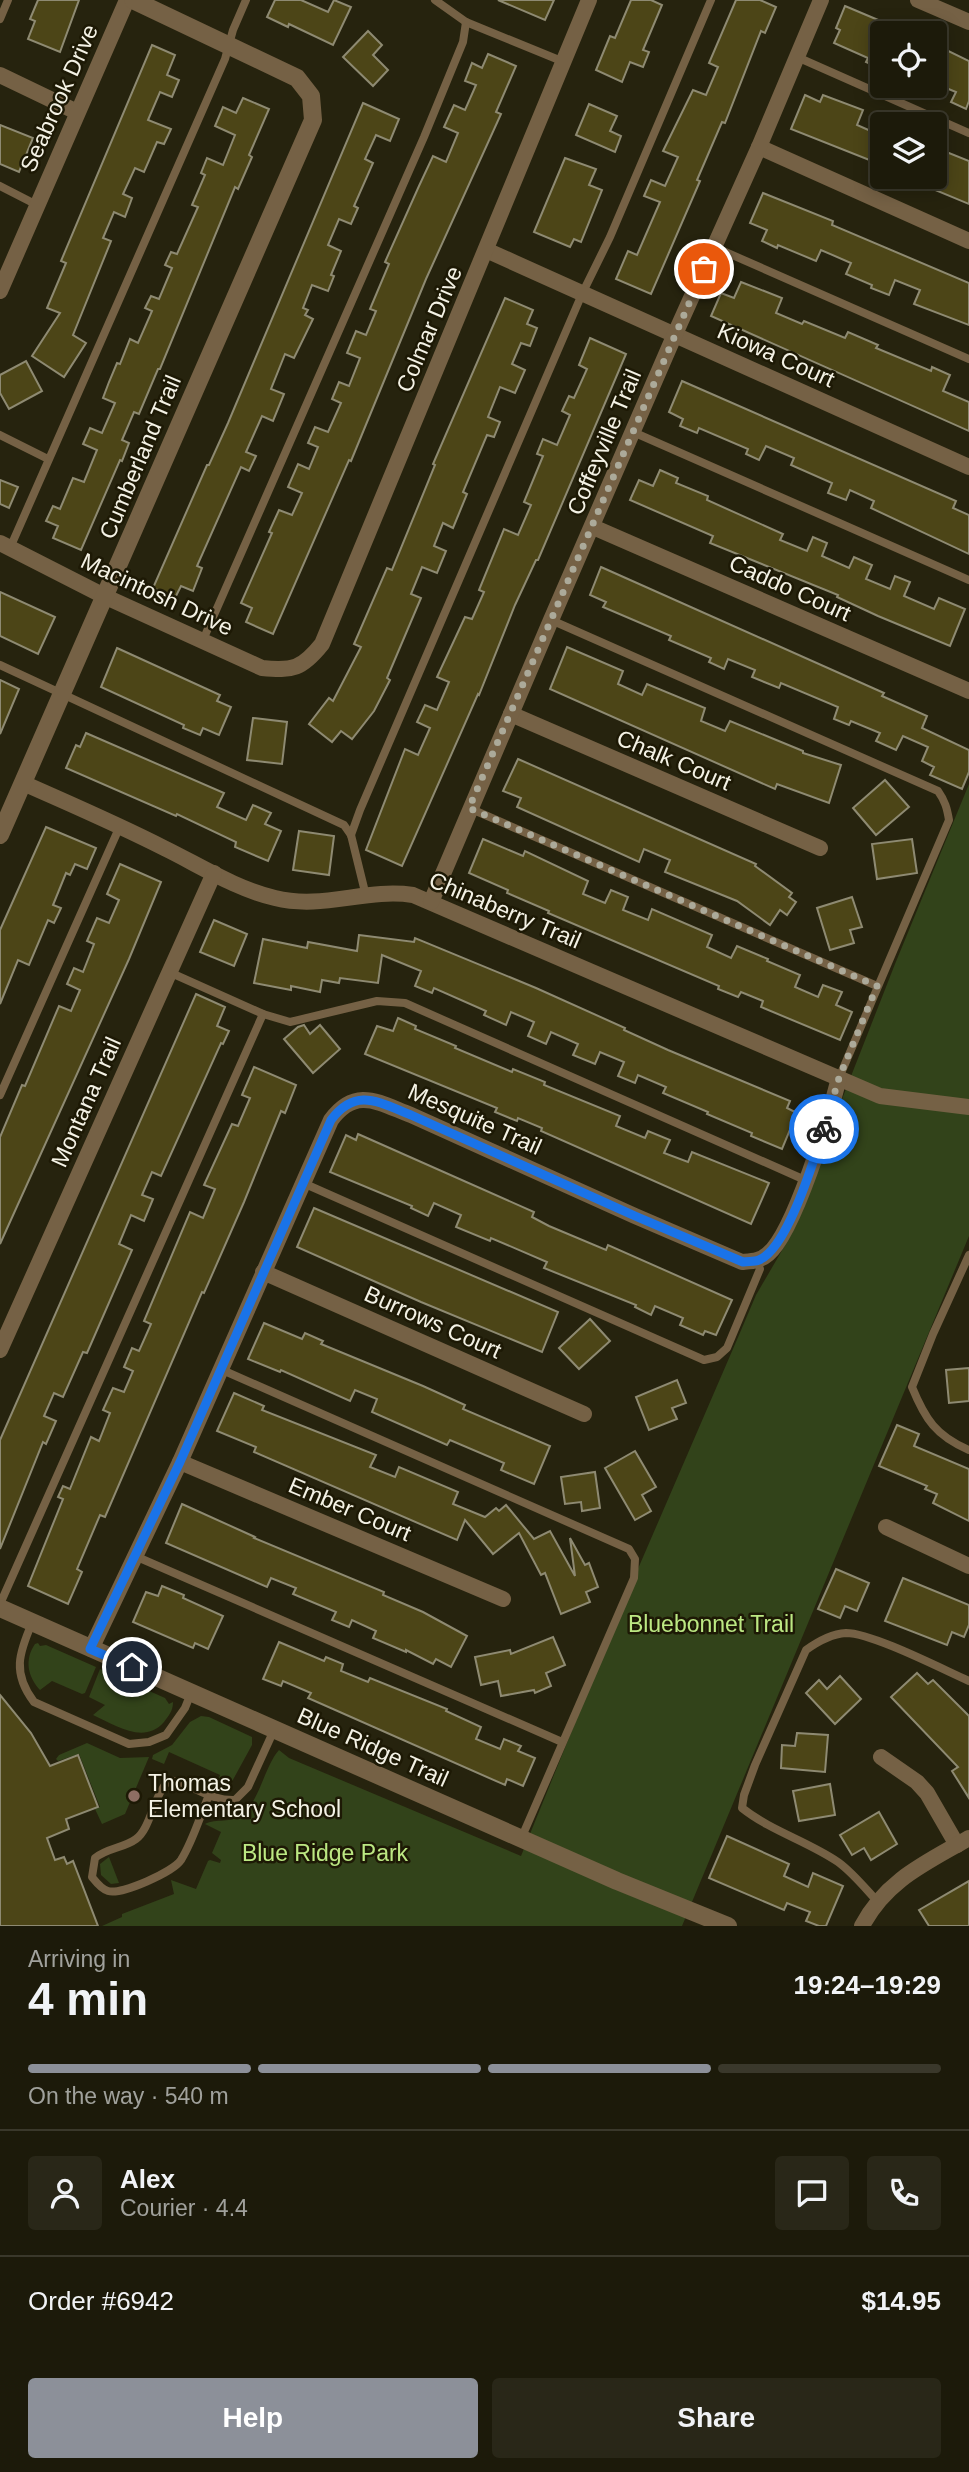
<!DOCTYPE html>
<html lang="en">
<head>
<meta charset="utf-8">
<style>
	:root { --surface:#1c1a0a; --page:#292718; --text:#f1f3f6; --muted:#a0a19c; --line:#3a382b; --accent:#8c9099 }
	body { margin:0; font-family:Helvetica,sans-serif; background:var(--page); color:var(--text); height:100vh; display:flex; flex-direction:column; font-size:26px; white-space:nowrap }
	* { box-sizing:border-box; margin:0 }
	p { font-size:23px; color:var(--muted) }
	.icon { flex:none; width:38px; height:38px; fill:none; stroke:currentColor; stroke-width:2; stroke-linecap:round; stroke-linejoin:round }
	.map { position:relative; height:1926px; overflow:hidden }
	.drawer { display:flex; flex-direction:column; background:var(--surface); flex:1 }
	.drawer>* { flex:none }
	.fabs { position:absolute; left:870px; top:21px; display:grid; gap:14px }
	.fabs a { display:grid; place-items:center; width:77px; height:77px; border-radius:7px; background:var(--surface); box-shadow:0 4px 18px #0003,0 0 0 2px var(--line); font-size:35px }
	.pin { position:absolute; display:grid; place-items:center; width:60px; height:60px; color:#fff; margin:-30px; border:4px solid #fff; border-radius:50%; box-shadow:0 2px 7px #0007 }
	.courier { position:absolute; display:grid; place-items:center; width:70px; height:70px; margin:-35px; border:5px solid #1a73e8; border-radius:50%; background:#fff; color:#222; box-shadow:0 2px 9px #0007 }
	.overview em { font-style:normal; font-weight:700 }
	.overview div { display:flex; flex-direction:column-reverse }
	.overview { display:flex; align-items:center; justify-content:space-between; height:119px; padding:0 28px }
	h1 { font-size:46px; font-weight:700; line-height:52px }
	.bar { display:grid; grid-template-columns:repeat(4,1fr); gap:10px 7px; align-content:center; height:84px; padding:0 28px }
	.bar i { height:9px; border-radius:5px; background:var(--line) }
	.bar .on { background:var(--accent) }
	.bar p { grid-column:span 4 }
	.line { display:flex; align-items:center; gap:18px; padding:0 28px; border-top:2px solid var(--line) }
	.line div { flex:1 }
	.round { display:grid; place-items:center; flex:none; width:74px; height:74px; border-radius:7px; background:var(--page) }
	.cta { display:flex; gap:14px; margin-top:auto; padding:14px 28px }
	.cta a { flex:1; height:80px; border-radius:7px; background:var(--accent); color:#fff; font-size:28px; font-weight:700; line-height:80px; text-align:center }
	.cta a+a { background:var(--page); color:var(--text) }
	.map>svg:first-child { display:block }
	.green { fill:#32431a }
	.building { fill:#4c4517; stroke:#8e8a72; stroke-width:2 }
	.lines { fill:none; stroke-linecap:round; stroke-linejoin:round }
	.service { stroke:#756145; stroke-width:8 }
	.minor { stroke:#756145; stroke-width:16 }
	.tertiary { stroke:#756145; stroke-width:18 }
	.done { stroke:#acaa9a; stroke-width:7; stroke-dasharray:0 12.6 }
	.route { stroke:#1a73e8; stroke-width:9 }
	.education-dot { fill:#8d6e63; stroke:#1d1905; stroke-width:2.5 }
	.labels { text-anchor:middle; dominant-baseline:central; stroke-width:5; stroke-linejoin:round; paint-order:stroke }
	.street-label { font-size:23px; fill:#f4f2e5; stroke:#1d1905 }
	.park-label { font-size:23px; fill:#bce883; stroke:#1d1905 }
	.poi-label { font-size:23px; fill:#f4f2e5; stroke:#1d1905; text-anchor:start }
</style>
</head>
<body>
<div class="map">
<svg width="969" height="1926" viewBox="0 0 969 1926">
	<rect width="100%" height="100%" fill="#26230e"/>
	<g class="green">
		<path d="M969 784V1236L682 1926H102L122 1917V1914L174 1894 171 1880 196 1889 208 1861 210 1860 220 1863 221 1860 212 1853 221 1832 205 1824C216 1818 231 1824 242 1814 260 1801 264 1767 279 1750L289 1758 521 1856 634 1578 739 1335 756 1295 784 1247 895 964Z"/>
		<path d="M38 1643 40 1646 46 1645 96 1667 85 1693 82 1694 52 1681 40 1690C28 1677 24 1660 35 1644Z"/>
		<path d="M100 1669 165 1698 169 1704 173 1702C173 1711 169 1715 164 1722 144 1745 115 1725 93 1715L105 1705 89 1697Z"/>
		<path d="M201 1716 209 1717 252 1737V1745L229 1787 221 1789 216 1787 220 1775 169 1752 164 1764 152 1759 153 1755 172 1745 190 1722Z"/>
		<path d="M87 1743 120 1758 149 1757 125 1814 102 1824 95 1809 100 1807 79 1754 58 1761 56 1759 59 1755Z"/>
		<path d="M109 1857 119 1883 111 1884 101 1875 100 1864Z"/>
	</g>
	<g class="building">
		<path d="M38 0H79L60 52 28 39 35 21 30 19Z"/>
		<path d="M275 0H301L328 12 334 0 351 7 333 45 289 24 288 27 267 17Z"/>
		<path d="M498 0H554L545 20Z"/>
		<path d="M631 0H651L662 5 643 50 649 52 643 67 630 62 622 82 596 70 610 36 615 38Z"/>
		<path d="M736 0H760L776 7 765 33 761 31 725 123 722 122 697 180 700 181 651 294 616 279 628 251 637 255 660 202 644 196 651 180 665 186 678 157 663 151 693 90 706 95 718 67 709 63Z"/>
		<path d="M845 6 909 33H882V69L866 62 868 58 834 43 840 30 836 28Z"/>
		<path d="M368 31 382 45 373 55 388 70 373 86 343 57Z"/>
		<path d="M934 44 969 61V101L966 109 951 102 956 92 934 83Z"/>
		<path d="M152 45 175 55 167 75 179 80 172 97 160 92 148 120 171 129 164 144 157 142 144 172 135 168 123 194 132 198 125 217 114 212 103 238 111 241 73 335 86 343 64 377 32 356 60 313 47 308 66 263 61 261Z"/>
		<path d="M488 54 516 66 496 112 501 114 426 279 351 461 349 460 273 634 246 622 252 608 241 603 272 533 269 532 279 510 292 515 302 493 288 487 298 464 309 469 318 447 308 443 315 427 328 432 341 403 332 399 339 382 349 386 360 358 347 353 356 331 366 335 376 311 370 309 389 264 385 262 419 186 433 156 446 162 458 133 444 127 454 105 465 110 476 85 465 81 472 63 482 68Z"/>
		<path d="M805 95 820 102 823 95 863 110 857 125 882 136V165L791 129Z"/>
		<path d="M243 98 269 109 249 155 252 157 238 189 235 187 160 369H158L139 414 134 412 122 440 129 443 122 461 120 460 81 550 53 538 58 526 46 521 53 506 60 509 73 478 84 482 97 450 83 444 90 428 102 433 115 403 103 398 109 382 117 363 120 364 130 339 138 343 152 311 145 308 151 296 159 299 172 268 165 265 171 252 177 254 198 207 192 205 205 175 201 173 207 158 223 165 235 135 215 126 223 107 236 113Z"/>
		<path d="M363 103 399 119 390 141 376 135 365 159 373 163 354 206 358 208 351 224 339 219 328 245 341 251 331 275 334 276 328 291 312 285 303 308 308 310 305 315 313 319 294 358 285 354 271 389 284 394 273 421 262 416 246 452 256 456 249 471 241 467 197 566 202 568 193 591 181 586 175 598 153 588 207 465H209L228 423Z"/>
		<path d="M589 104 617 116 610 131 621 136 615 152 576 135Z"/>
		<path d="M0 125 33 138 19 172 0 164Z"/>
		<path d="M934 147 969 161V204L904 177H934Z"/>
		<path d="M565 158 596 169 589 185 602 190 581 242 574 239 570 247 534 232Z"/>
		<path d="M763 193 833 221 832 225 969 283V325L914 304 920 290 895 280 889 295 871 288 872 285 846 274 851 263 821 250 816 261 778 245 777 248 762 241 767 230 750 223Z"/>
		<path d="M741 282 782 298 776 313 802 324 804 321 845 338 848 332 878 345 876 348 931 371 932 367 950 375 943 391 969 402V431L711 316 721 293 734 298Z"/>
		<path d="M505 298 533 310 527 324 537 328 530 346 521 343 512 364 525 370 515 393 500 387 488 417 500 422 494 437 487 435 463 492 467 494 453 528 443 523 434 546 446 551 437 573 422 567 411 594 421 598 387 678 390 680 374 711 352 739 341 731 332 742 309 724 329 698 333 701 361 647 354 644 387 568 392 570 435 465 433 464Z"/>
		<path d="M590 338 626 354 538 560H536L515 605 479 695 478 694 402 866 366 850 405 749 418 755 430 728 417 722 425 705 437 710 449 682 437 677 465 617 472 619 484 592 479 590 504 529 518 535 531 505 524 502 543 456 537 454 543 439 557 445 570 415 562 411 569 396 574 398 587 369 579 365Z"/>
		<path d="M26 361 42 391 9 409 0 393V375Z"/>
		<path d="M682 381 956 501 953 508 969 515V554L871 508 874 501 850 490 846 500 828 493 832 483 791 465 794 458 766 446 759 460 746 454 748 449 699 428 697 433 680 426 683 419 669 412Z"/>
		<path d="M660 470 678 478 676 483 708 496 707 500 783 534 780 540 807 551 813 537 827 543 822 556 849 568 854 557 872 565 866 579 890 589 895 576 910 582 904 596 934 609 939 598 965 609 950 646 878 616 837 597 838 595 710 543 713 536 630 500 639 480 653 486Z"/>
		<path d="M0 480 18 487 9 508 0 504Z"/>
		<path d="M601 567 884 693 882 696 927 716 922 728 969 750V772L962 789 930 775 934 767 922 761 928 747 903 736 896 750 876 741 880 733 851 721 849 725 834 719 838 707 781 683 779 688 752 677 755 670 728 659 724 669 709 662 711 658 669 640 671 636 603 607 606 602 590 595Z"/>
		<path d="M0 592 55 617 38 654 0 636Z"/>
		<path d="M567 647 623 671 618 684 642 695 647 684 705 708 701 721 725 731 730 721 803 751V753L841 765 829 803 777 784 775 789 550 689Z"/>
		<path d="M117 648 220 695 217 701 231 707 219 735 203 728 200 735 183 728 184 725 101 687Z"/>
		<path d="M0 680 19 689 0 734Z"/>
		<path d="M253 718 287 722 282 764 247 760Z"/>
		<path d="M86 733 224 793 217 807 246 820 253 805 271 813 265 824 281 831 268 861 235 847 236 842 177 814 176 816 66 768 76 745 80 747Z"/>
		<path d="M518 759 756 864 755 866 792 893 789 897 796 902 787 915 780 910 770 925 737 901 665 872 670 860 644 849 639 862 517 807 521 798 503 791Z"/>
		<path d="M885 780 909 807 876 835 853 808Z"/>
		<path d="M46 827 96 848 87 869 75 864 70 875 66 873 53 905 61 908 54 923 48 920 29 965 18 960 0 1004V930Z"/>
		<path d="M299 831 334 836 329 875 293 870Z"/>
		<path d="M483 839 523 856 525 851 588 881 583 894 605 903 611 890 628 897 623 910 648 920 652 909 712 935 707 947 731 958 737 946 768 959 767 961 800 975 795 987 818 997 823 985 842 992 836 1005 852 1012 840 1040 761 1007 763 1001 741 992 738 997 718 989 719 986 548 913 549 911 507 893 508 890 469 873Z"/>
		<path d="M912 839 917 873 877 879 872 844Z"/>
		<path d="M120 864 161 882 129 959 0 1244V1137L22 1085 25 1086 59 1006 71 1011 80 990 67 984 74 968 83 972 94 944 87 941 97 918 109 923 119 900 107 894Z"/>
		<path d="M852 897 862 927 850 930 854 943 830 950 817 908Z"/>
		<path d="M214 920 247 934 234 966 200 952Z"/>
		<path d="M359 935 414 942 415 938 536 988 625 1028 624 1030 668 1050 790 1101 787 1108 797 1113 782 1149 751 1136 752 1133 707 1114 708 1112 663 1093 666 1087 638 1075 635 1083 618 1076 624 1062 600 1052 595 1064 573 1055 578 1044 551 1032 546 1044 528 1036 534 1022 511 1012 506 1025 484 1015 486 1011 434 988 432 993 415 986 421 971 382 955 378 983 340 978 339 983 322 980 320 992 291 986V990L254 983 263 939 307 948 308 942 357 951Z"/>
		<path d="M196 994 225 1007 217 1026 229 1031 223 1044 221 1043 161 1176 152 1172 142 1195 153 1199 144 1221 131 1215 119 1244 132 1250 87 1353 83 1352 63 1397 54 1393 44 1416 56 1421 46 1444 43 1442 0 1549V1440Z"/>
		<path d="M398 1018 416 1026 415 1029 456 1046 455 1048 512 1072 513 1069 545 1082 544 1085 620 1116 616 1126 645 1138 648 1131 670 1140 664 1153 688 1162 692 1152 769 1183 751 1224 541 1131 542 1128 518 1118 517 1121 495 1112 497 1108 365 1054 377 1026 393 1031Z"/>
		<path d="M304 1025 310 1034 320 1025 340 1049 313 1073 284 1039 298 1027Z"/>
		<path d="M254 1067 296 1085 285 1113 281 1111 244 1202 204 1293 202 1292 105 1517 100 1515 77 1569 82 1572 68 1604 28 1586 63 1499 58 1497 63 1486 70 1489 91 1437 99 1441 110 1413 103 1410 113 1388 124 1392 133 1371 124 1367 132 1348 139 1351 151 1324 144 1321 190 1212 203 1218 215 1189 204 1185 232 1124 238 1126 250 1098 242 1095Z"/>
		<path d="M358 1134 534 1212 532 1217 549 1226 606 1250 608 1245 732 1300 716 1335 705 1331 703 1335 680 1325 683 1318 655 1306 651 1315 635 1307 636 1305 544 1268 547 1262 491 1238 490 1241 456 1227 461 1215 434 1203 428 1216 411 1208 412 1206 330 1172 346 1135 356 1140Z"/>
		<path d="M314 1208 558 1312 542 1352 421 1302 297 1247Z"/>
		<path d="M590 1319 610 1341 579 1369 559 1348Z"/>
		<path d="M264 1323 302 1339 305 1333 323 1341 321 1344 423 1386 465 1405 463 1409 550 1446 534 1484 501 1470 504 1463 450 1440 447 1445 372 1412 377 1399 355 1390 350 1401 281 1370 280 1372 248 1359Z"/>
		<path d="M969 1368V1401L949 1403 946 1370Z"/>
		<path d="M677 1380 686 1403 672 1408 677 1419 649 1430 636 1397Z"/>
		<path d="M234 1393 264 1406 262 1410 376 1455 370 1467 395 1477 399 1467 458 1492 453 1504 485 1517 496 1508 499 1511 506 1505 534 1539 550 1531 575 1576 570 1538 585 1565 589 1563 598 1587 586 1592 590 1602 561 1614 545 1573 541 1575 519 1533 493 1554 465 1520 457 1540 254 1452 256 1447 217 1431Z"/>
		<path d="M897 1425 919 1434 914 1446 969 1469V1521L933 1503 937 1494 925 1489 927 1486 879 1466Z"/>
		<path d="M635 1451 656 1487 642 1495 651 1511 635 1520 605 1468Z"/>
		<path d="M595 1472 600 1508 582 1511 581 1502 565 1504 561 1477Z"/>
		<path d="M182 1504 255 1537 254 1538 384 1592 383 1595 423 1612 467 1636 451 1667 436 1659 433 1664 406 1650V1652L373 1638 376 1631 352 1620 349 1627 332 1620 336 1612 293 1594 296 1588 271 1578 267 1587 166 1543Z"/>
		<path d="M836 1569 869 1583 857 1611 845 1606 840 1618 818 1609Z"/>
		<path d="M903 1578 969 1605V1625L964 1637 952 1632 947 1645 885 1621Z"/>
		<path d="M162 1586 184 1595 183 1598 223 1616 208 1649 195 1643 193 1648 133 1622 146 1592 158 1596Z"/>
		<path d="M553 1637 565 1665 546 1673 551 1686 535 1693 534 1690 501 1696 498 1681 481 1685 475 1657 510 1650 511 1654Z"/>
		<path d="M279 1642 324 1661 326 1657 343 1664 341 1671 368 1682 370 1678 447 1709 446 1711 481 1727 476 1739 500 1749 504 1739 521 1746 518 1751 535 1758 523 1786 507 1779 505 1785 308 1698 311 1693 283 1681 281 1686 263 1679Z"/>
		<path d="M917 1673 928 1684 933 1680 969 1716V1798L952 1771 958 1767 891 1697Z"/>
		<path d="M840 1676 861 1699 835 1724 806 1693 819 1680 827 1689Z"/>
		<path d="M0 1695 31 1733 50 1766 78 1755 98 1807 66 1819 69 1829 47 1838 55 1860 64 1857 67 1864 73 1861 98 1926H0Z"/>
		<path d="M797 1733 828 1735 825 1772 781 1768 782 1745 795 1746Z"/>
		<path d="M830 1784 835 1815 799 1821 793 1791Z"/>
		<path d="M879 1812 897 1844 871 1860 864 1848 852 1855 840 1835Z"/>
		<path d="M727 1836 789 1864 784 1876 808 1887 813 1873 843 1886 826 1926H819L806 1921 810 1912 787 1903 784 1910 709 1878Z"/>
		<path d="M969 1881V1926H929L919 1910Z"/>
	</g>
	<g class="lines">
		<g class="service">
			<path d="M435 0 466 22 564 62"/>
			<path d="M0 19 8 0"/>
			<path d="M797 57 969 133"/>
			<path d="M0 186 37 205"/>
			<path d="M714 247 969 359"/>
			<path d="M633 432 969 580"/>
			<path d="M0 435 48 459"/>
			<path d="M10 548 225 59 233 30 246 0"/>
			<path d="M551 620 938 791C945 801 947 808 949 820L839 1078"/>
			<path d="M203 640 424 137 463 42 466 22"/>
			<path d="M0 665 344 825 351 835 366 896"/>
			<path d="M469 808 877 986"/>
			<path d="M351 835 360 810 582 294 610 237 711 0"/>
			<path d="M169 972 263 1014 290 1022 377 1001 405 1003 805 1180"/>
			<path d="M0 1095 120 826"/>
			<path d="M303 1183 704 1360 717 1357 727 1348 760 1269 757 1261"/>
			<path d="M969 1255 933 1334 912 1387C925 1419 936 1436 969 1450"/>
			<path d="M220 1369 629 1549 635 1559 634 1578 521 1839"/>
			<path d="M135 1556 562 1742"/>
			<path d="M0 1604 263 1014"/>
			<path d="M32 1623C19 1653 12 1673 34 1702L129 1744 149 1742 166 1735 185 1708 191 1693"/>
			<path d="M209 1795C200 1816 193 1841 181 1860 173 1872 122 1895 108 1891 101 1889 96 1882 92 1877L95 1858C107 1848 124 1848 136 1839 151 1828 153 1796 169 1780 195 1785 209 1801 235 1800L248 1787 274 1730"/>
			<path d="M877 1901C865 1888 852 1872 838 1862 807 1841 771 1831 742 1808L744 1795 755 1765 806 1650C817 1642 831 1634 846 1633 872 1633 942 1669 969 1681"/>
		</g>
		<g class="minor">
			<path d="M918 0 969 22"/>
			<path d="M0 75 77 112"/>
			<path d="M759 147 969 241"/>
			<path d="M486 250 969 467"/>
			<path d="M0 291 127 0"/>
			<path d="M593 527 969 691"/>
			<path d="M0 543 106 597 262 668C293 671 302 669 322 644L589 0"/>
			<path d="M511 714 820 848"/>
			<path d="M23 783C70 804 117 824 164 848 199 865 236 889 275 898 323 910 366 888 413 895L880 1096 969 1107"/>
			<path d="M431 902 551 620 675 334 759 147 821 0"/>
			<path d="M263 1272 584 1414"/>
			<path d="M0 1350 214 873"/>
			<path d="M180 1462 503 1599"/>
			<path d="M886 1527 969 1566"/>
			<path d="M91 1649 180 1462 331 1120C356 1086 379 1103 411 1115L635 1216 742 1262C753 1261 760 1261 768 1254 794 1233 830 1114 839 1078"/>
			<path d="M881 1757 917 1782 927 1793 957 1845"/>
			<path d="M862 1926C886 1880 926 1863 969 1838"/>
		</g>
		<g class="tertiary">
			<path d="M0 835 313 120 311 96 297 78 133 0"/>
			<path d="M0 1608 617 1881 728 1926"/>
		</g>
	</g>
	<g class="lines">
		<path class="done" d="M704 269 469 808 877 986 839 1078 824 1129"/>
		<path class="route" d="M132 1667 90 1649 180 1462 331 1120C356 1087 378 1102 411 1115L635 1216 743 1262C748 1261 754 1262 759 1260 788 1248 814 1159 824 1129"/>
	</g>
	<circle class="education-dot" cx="134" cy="1796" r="7"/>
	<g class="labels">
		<g class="street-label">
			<text transform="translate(59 98) rotate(-66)">Seabrook Drive</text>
			<text transform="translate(429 329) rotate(-67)">Colmar Drive</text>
			<text transform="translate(776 355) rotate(24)">Kiowa Court</text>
			<text transform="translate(604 442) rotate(-67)">Coffeyville Trail</text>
			<text transform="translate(140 457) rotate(-67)">Cumberland Trail</text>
			<text transform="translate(790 588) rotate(24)">Caddo Court</text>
			<text transform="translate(157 594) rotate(25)">Macintosh Drive</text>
			<text transform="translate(674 760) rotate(23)">Chalk Court</text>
			<text transform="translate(505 910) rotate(23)">Chinaberry Trail</text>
			<text transform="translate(86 1102) rotate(-66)">Montana Trail</text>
			<text transform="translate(475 1119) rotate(24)">Mesquite Trail</text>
			<text transform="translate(433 1322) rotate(24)">Burrows Court</text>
			<text transform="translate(350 1509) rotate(23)">Ember Court</text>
			<text transform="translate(373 1747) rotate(24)">Blue Ridge Trail</text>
		</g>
		<g class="park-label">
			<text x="711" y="1624">Bluebonnet Trail</text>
			<text x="325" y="1853">Blue Ridge Park</text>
		</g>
		<g class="poi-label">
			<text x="148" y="1783">Thomas<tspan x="148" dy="26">Elementary School</tspan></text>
		</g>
	</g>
</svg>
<div class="fabs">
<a><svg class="icon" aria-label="locate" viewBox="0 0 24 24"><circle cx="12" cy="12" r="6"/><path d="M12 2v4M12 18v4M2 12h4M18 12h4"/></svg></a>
<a><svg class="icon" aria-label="layers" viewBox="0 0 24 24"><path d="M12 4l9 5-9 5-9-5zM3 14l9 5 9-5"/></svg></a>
</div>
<div class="pin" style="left:704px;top:269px;background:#ea580c"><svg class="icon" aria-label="bag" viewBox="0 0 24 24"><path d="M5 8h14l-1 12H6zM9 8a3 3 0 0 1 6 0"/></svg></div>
<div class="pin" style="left:132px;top:1667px;background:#1f2937"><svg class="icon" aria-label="home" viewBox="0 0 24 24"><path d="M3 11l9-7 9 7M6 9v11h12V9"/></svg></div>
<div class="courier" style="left:824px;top:1129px"><svg class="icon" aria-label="bike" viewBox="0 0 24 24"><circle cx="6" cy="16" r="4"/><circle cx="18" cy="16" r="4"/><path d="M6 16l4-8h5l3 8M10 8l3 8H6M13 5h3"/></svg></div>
</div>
<section class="drawer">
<div class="overview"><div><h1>4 min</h1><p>Arriving in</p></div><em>19:24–19:29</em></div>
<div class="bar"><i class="on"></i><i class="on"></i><i class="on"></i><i></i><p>On the way · 540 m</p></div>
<div class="line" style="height:126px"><a class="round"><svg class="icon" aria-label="person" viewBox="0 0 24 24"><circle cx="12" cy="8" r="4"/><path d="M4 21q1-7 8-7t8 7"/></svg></a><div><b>Alex</b><p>Courier · 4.4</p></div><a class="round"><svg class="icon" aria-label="chat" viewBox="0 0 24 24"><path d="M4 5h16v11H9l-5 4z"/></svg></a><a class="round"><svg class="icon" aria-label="phone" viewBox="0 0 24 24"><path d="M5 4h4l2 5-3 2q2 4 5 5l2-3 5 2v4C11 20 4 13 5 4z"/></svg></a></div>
<div class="line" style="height:91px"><div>Order #6942</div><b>$14.95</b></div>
<div class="cta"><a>Help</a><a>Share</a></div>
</section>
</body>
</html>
